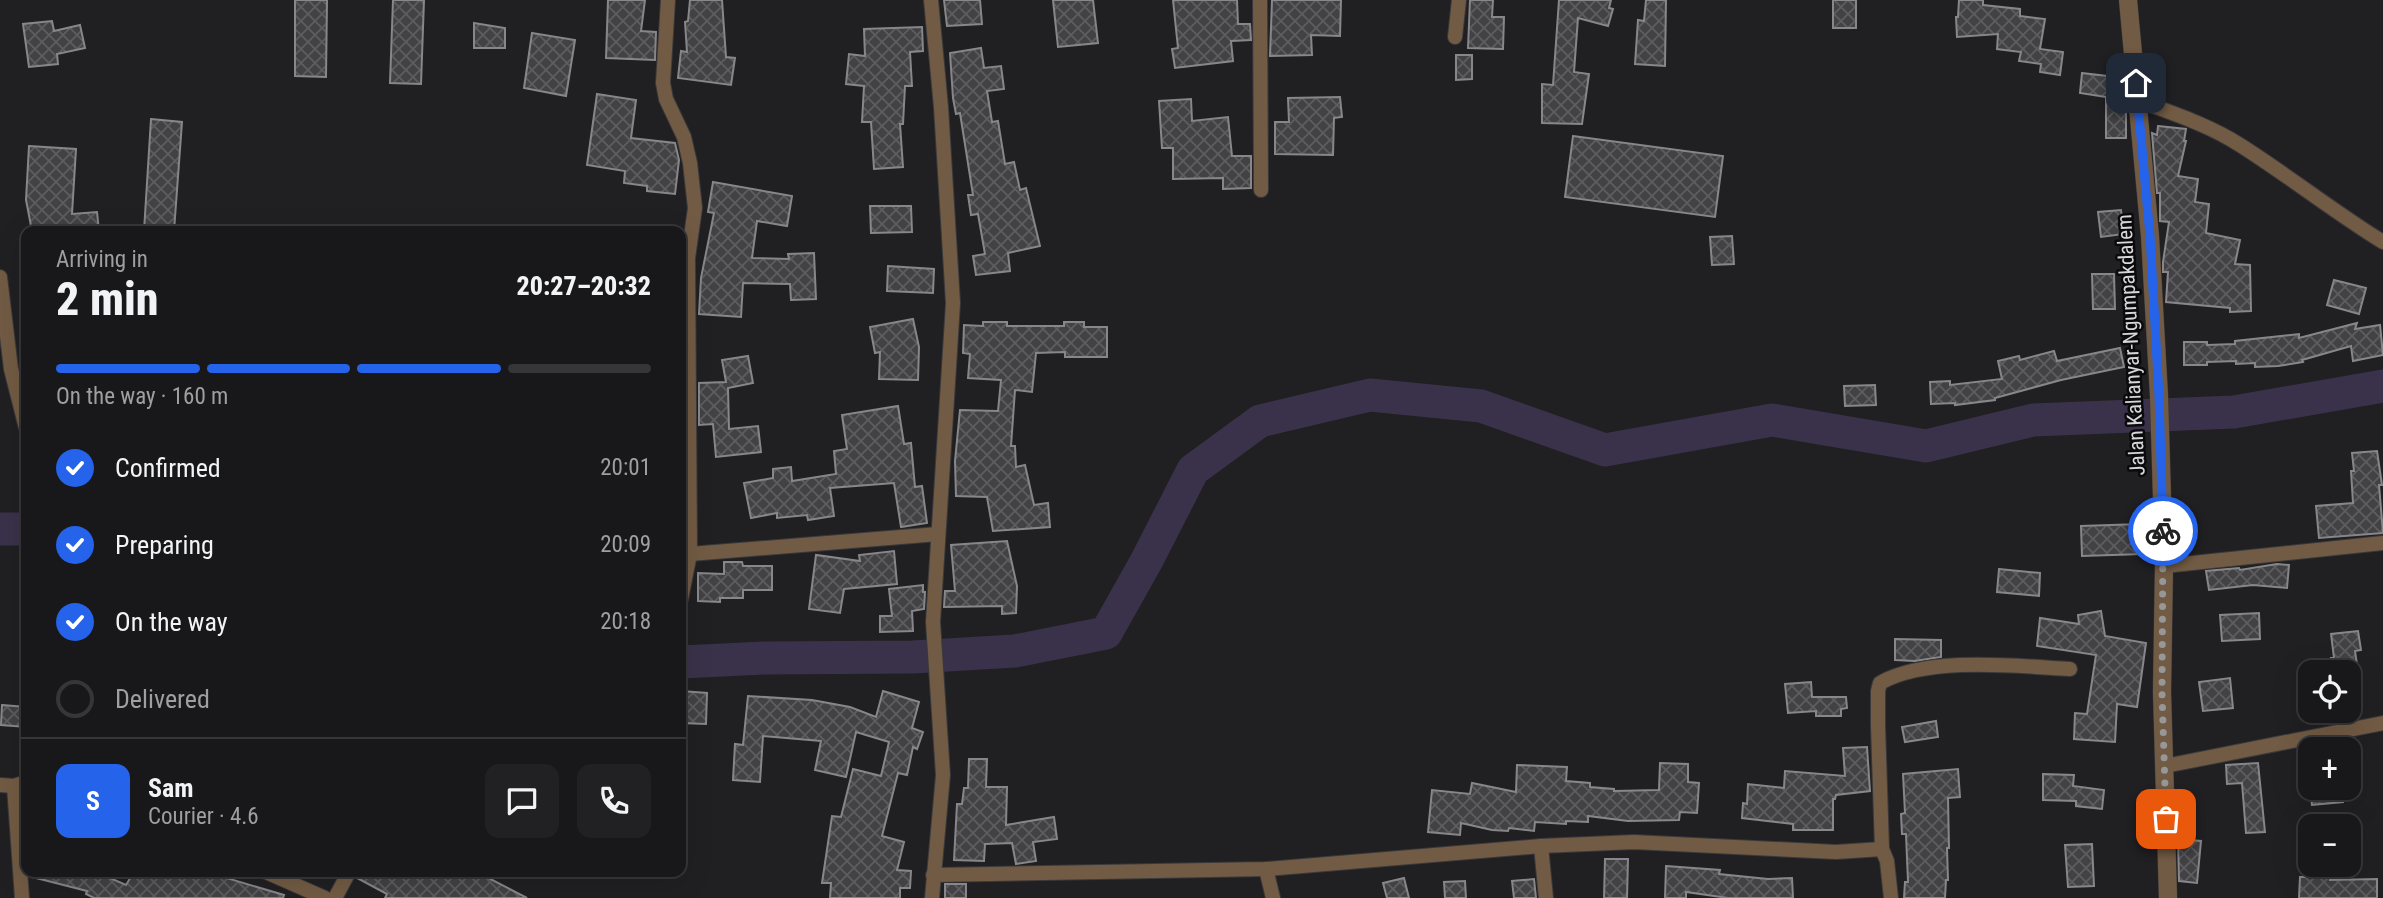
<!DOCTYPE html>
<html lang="en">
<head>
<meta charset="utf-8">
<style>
	:root { --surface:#18171a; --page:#212023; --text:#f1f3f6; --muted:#9f9fa2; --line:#363639; --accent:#2563eb }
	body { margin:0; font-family:"Roboto Condensed",sans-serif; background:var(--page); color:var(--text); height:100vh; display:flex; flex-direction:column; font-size:26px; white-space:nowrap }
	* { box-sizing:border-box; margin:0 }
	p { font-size:23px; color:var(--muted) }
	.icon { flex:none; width:38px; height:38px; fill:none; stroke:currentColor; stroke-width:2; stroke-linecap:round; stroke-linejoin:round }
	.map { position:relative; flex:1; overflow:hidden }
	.sheet { position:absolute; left:21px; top:226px; width:665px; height:651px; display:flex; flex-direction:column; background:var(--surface); border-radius:14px; box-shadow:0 7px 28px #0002,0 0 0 2px var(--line) }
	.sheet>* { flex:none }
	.buttons { position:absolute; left:2298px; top:660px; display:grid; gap:14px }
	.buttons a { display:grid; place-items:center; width:63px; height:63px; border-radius:14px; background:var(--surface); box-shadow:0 7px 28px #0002,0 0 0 2px var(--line); font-size:35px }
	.pin { position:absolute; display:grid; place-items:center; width:60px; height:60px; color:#fff; margin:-30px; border-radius:14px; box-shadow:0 4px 10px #0006 }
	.courier { position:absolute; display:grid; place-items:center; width:70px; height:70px; margin:-35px; border:5px solid #2563eb; border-radius:50%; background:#fff; color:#222; box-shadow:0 2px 9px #0007 }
	.summary em { font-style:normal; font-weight:800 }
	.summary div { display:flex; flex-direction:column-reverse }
	.summary { display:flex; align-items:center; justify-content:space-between; height:119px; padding:0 35px }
	h1 { font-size:46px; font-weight:800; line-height:52px }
	.bar { display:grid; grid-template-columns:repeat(4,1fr); gap:10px 7px; align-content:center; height:84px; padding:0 35px }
	.bar i { height:9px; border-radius:5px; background:var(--line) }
	.bar .current { background:var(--accent) }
	.bar p { grid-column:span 4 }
	.line { display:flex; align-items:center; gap:18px; padding:0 35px; border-top:2px solid var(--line) }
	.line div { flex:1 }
	.round { display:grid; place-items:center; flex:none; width:74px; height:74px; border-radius:14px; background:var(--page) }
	ol { padding:0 35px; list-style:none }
	li { display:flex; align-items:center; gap:21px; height:77px }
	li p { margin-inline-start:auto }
	li .icon { padding:7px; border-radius:50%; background:var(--accent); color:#fff; stroke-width:4 }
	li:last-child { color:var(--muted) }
	li i { width:38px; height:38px; border:4px solid var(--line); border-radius:50% }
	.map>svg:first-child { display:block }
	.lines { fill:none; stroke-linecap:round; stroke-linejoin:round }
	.river { stroke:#3a324a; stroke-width:33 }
	.building { fill:url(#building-cross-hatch); stroke:#87868a; stroke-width:2 }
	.minor-casing { stroke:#3a393b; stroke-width:16 }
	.tertiary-casing { stroke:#3a393b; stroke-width:19 }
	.minor { stroke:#725b44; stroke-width:14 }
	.tertiary { stroke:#725b44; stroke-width:18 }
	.done { stroke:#979798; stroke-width:7; stroke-dasharray:0 12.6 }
	.route { stroke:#2563eb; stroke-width:9 }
	.labels { text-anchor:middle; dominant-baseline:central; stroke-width:5; stroke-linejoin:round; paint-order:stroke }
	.street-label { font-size:21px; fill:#d7d7d8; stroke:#0a090b }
</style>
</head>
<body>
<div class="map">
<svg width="2383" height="898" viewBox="0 0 2383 898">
	<defs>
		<pattern id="building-cross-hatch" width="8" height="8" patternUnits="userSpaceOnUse" patternTransform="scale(1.75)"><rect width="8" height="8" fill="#424144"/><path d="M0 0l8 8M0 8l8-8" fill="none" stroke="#5d5c5e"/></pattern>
	</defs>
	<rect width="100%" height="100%" fill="#201f22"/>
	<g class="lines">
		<g class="river">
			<path d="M0 529H26"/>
			<path d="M681 662 766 658 913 657 1015 651 1106 633 1147 560 1193 470 1260 421 1370 395 1481 406 1605 450 1772 420 1926 446 2033 420 2234 412 2383 386"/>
		</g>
	</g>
	<g class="building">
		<path d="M295 0H327L326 77 295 76Z"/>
		<path d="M393 0H424L421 84 390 83Z"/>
		<path d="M608 0H645L641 31 656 32 655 60 606 58Z"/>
		<path d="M690 0H722L726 57 735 58 731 85 678 78 681 51 687 52 685 22 688 21Z"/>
		<path d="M944 0H980L982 24 947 26Z"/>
		<path d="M1053 0H1093L1098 43 1058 47Z"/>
		<path d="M1173 0H1237L1238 24H1250L1251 40 1231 41 1233 61 1175 68 1172 49 1178 48Z"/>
		<path d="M1272 0H1341L1340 36 1311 35 1312 55 1270 56Z"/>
		<path d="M1470 0H1493L1492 17H1504L1503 49 1468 48Z"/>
		<path d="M1559 0H1611L1609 8 1613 9 1608 26 1578 18 1574 72 1589 74 1582 124 1542 123V84L1553 85Z"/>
		<path d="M1646 0H1666L1665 66 1635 64 1638 20 1644 21Z"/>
		<rect x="1833" y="0" width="23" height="28"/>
		<path d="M1959 0H1983V5L2020 9V16L2045 19 2040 49 2063 52 2060 75 2040 72 2041 64 2019 61 2021 52 1997 49 1998 34 1957 37 1956 17H1958Z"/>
		<path d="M52 21 54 31 80 25 85 48 57 54 58 64 29 67 23 24Z"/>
		<path d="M474 23 505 28V48H474Z"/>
		<path d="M922 27 923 51 910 52 912 86H905L903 124H900L903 167 874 169 871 122H862L864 86 846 84 849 54 865 56 864 29Z"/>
		<path d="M532 33 575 40 566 96 524 88Z"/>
		<path d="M981 48 984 68 1001 66 1004 89 987 91 992 122 998 121 1005 164 1014 162 1020 190 1026 188 1040 246 1008 253 1010 271 976 275 973 256 985 254 978 214 971 215 968 195H973L960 113 956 114 953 98 950 53Z"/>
		<path d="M1456 55H1472V79L1456 80Z"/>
		<path d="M2082 73 2124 78 2123 109H2126V138H2106V97L2080 93Z"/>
		<path d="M597 94 636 100 631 138 675 143 679 160 675 194 647 191V186L624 183 625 171 587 165Z"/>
		<path d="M1340 97 1342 117 1334 118 1333 155 1275 154V122H1289L1288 98Z"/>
		<path d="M1191 99 1192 121 1228 117 1232 156H1251V188L1223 189V178L1173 179V148H1162L1159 101Z"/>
		<path d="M151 119 182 122 174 231H144Z"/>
		<path d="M2158 126 2186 129 2184 141H2186L2178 176 2198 179 2195 202 2209 204 2206 233 2240 240 2235 264 2250 265 2251 311 2230 312V308L2166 302 2168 272H2163V262L2169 222 2160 221V193H2157L2152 133 2157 135Z"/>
		<path d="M1573 136 1723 156 1715 217 1565 197Z"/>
		<path d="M29 146 76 149 72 214 97 212 99 231H32L26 200Z"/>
		<path d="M713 182 792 196 787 226 757 221 752 258 789 259 788 254 814 253 816 299 791 300 790 284 743 283 741 317 699 314 701 278 714 213 708 212Z"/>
		<path d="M870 206H911L912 232 871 233Z"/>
		<path d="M2121 210 2124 234 2101 237 2098 212Z"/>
		<path d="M1732 236 1734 264 1712 265 1710 237Z"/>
		<path d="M888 266 934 269 933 293 887 291Z"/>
		<path d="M2092 274H2114L2115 309H2093Z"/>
		<path d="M2334 280 2366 288 2359 314 2327 305Z"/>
		<path d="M913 319 919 347 918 380 879 379 880 352 875 353 870 327Z"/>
		<path d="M983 322H1007V326H1064V322H1084V327H1107V357H1065V352L1036 353 1032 392 1015 390 1011 446H1015L1016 467 1025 465 1034 505 1048 503 1050 527 993 531 987 497 956 496 955 461 960 410 998 411 1001 380 968 378 970 354 963 353 964 325 983 326Z"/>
		<path d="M2357 323 2355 329 2380 325 2383 355 2353 361 2351 346 2302 360 2303 362 2278 366 2255 367V363L2236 364V361L2207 362V365H2184V342H2207V345L2235 344V341L2299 334V338Z"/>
		<path d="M2120 348 2124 367 2061 380 1995 398V400L1955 405V403L1931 404 1930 382 1950 381V385L2002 379 1998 361 2019 356 2020 360 2054 351 2057 361Z"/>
		<path d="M748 356 753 383 728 388 729 429 758 426 761 452 716 457 713 424 699 425V383L726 382 722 360Z"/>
		<path d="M1875 385 1876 405 1845 406 1844 386Z"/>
		<path d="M898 406 904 444 911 443 915 487 922 486 927 523 901 527 894 483 830 488 834 516 808 520 807 515 777 518V513L751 518 744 483 773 478V469L791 467 792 481 836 474 834 451 847 449 842 415Z"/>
		<path d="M2377 451 2382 485H2379L2383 533 2319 538 2316 506 2353 503 2351 471H2354L2352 453Z"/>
		<path d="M2141 524 2143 554 2082 556 2081 526Z"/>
		<path d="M1007 541 1017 586 1016 613 1002 614V606L944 607 945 591H955L951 545Z"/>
		<path d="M894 551 897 584 844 589 840 613 809 609 816 555 860 561 859 555Z"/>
		<path d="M724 562H742L743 566H772V590H743V598H720V602L698 601V573L724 574Z"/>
		<path d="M2277 564 2289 565 2287 588 2253 585 2209 590 2206 571 2239 568 2240 570Z"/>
		<path d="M1999 569 2040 573 2039 596 1997 592Z"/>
		<path d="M923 585V592H925L924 609 912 611 913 631 880 632V616H892L889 589Z"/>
		<path d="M2101 611 2105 636 2146 643 2137 707 2117 704 2115 742 2074 739 2075 713 2087 714 2096 655 2037 646 2040 618 2079 624 2078 615Z"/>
		<path d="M2259 613 2260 639 2222 641 2220 615Z"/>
		<path d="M2358 631 2361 650 2355 651 2358 672H2333L2331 658H2334L2331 634Z"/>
		<path d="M1895 639 1941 640V657L1915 661 1895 660Z"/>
		<path d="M2230 678 2233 708 2203 711 2199 682Z"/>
		<path d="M1811 682 1812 697H1846L1847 708 1841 709V716H1816V711L1788 713 1785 684Z"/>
		<path d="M681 691 707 693 706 724 681 723Z"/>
		<path d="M883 691 919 702 912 728 923 732 917 749 913 747 907 775 898 773 882 836 904 842 897 870 911 871 910 888H900V898H830L831 883H822L832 816 841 817 853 769 881 776 889 742 856 732 846 777 815 770 821 741 763 736 760 782 733 780 735 744 743 745 748 696 812 700 850 707 876 717Z"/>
		<path d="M2 705 26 707V727L1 725Z"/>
		<path d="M1936 721 1938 737 1905 742 1902 727Z"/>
		<path d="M1867 747 1870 791 1836 795 1835 799H1833V830H1793V824L1742 818 1743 803 1747 804 1748 784 1784 788 1785 771 1845 776 1843 748Z"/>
		<path d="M969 759H987L986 787H1007L1006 825 1054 817 1057 839 1033 842 1036 861 1016 864 1012 843 985 844 984 861 954 860 957 804H962L964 788H968Z"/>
		<path d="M1660 763 1688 764V782L1699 783 1697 813 1680 812 1679 820 1628 821 1588 816V822L1566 821V824L1535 822 1534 831 1509 828 1508 831 1492 830 1461 823 1460 835 1428 832 1432 790 1470 794 1472 783 1516 792 1517 765 1567 767 1566 781 1590 783V787L1614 789V791L1659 790Z"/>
		<path d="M2258 763 2265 832 2246 833 2242 783 2227 784 2226 765Z"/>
		<path d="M1958 769 1960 797 1948 798 1949 848H1947L1948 880H1946L1945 898H1904L1905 882H1908L1906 834H1902L1901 814 1905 813 1903 774Z"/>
		<path d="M2043 774 2074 775 2073 786 2104 790 2102 809 2076 806V801L2043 800Z"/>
		<path d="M2310 788H2342L2343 802 2312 805Z"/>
		<path d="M2178 839 2201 841 2197 883 2179 881Z"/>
		<path d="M2092 844 2094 886 2068 887 2065 845Z"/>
		<path d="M1605 859H1628L1627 898H1604Z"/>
		<path d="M1666 866 1720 870 1719 874 1768 879 1792 878 1793 898H1728L1686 892V898H1665Z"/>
		<path d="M33 872H96L126 885 134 872H214L213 874 284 895 283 898H94L86 894 87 891 32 877Z"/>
		<path d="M359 872H477L527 898H385L387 894 357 878Z"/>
		<path d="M2300 877H2330V880L2377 879V898H2299Z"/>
		<path d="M1404 878 1409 898H1387L1383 883Z"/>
		<path d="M1534 879 1536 898H1514L1512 881Z"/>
		<path d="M1465 881 1466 898H1445L1444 882Z"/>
		<rect x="945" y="884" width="21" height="14"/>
	</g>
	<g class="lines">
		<g class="minor-casing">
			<g id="minor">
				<path d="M668 0 663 83 666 99 684 137 690 163 695 208 688 258 690 554 681 599"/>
				<path d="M931 0 941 107 953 303 933 622 943 775 932 898"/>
				<path d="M1260 0 1261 190"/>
				<path d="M1455 37 1459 0"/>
				<path d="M2137 100C2172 113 2209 125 2240 145 2289 176 2334 212 2383 242"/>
				<path d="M0 277 11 369 26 428"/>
				<path d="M690 554 938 534"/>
				<path d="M2164 566 2383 543"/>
				<path d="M2165 766 2383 723"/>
				<path d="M0 785 14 786 26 782"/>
				<path d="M14 786 22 898"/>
				<path d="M1541 846 1546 898"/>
				<path d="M1882 849 1878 725V691L1880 683C1928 656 2016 666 2070 669"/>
				<path d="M1266 869 1273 898"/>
				<path d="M266 872 325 898"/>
				<path d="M933 875 1266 869 1541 846 1634 842 1836 852 1882 849 1887 861 1891 898"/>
				<path d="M335 898 349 872"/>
			</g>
		</g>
		<g class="tertiary-casing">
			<path id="tertiary" d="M2128 0 2150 236 2159 396 2164 566 2162 692 2168 898"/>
		</g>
		<use href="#minor" class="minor"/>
		<use href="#tertiary" class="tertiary"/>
	</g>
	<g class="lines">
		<path class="done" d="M2163 531 2162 692 2166 819"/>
		<path class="route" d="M2136 83 2150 236 2159 396 2163 531"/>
	</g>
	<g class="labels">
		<g class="street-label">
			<text transform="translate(2131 345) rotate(-93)">Jalan Kalianyar-Ngumpakdalem</text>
		</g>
	</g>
</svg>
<div class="buttons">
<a><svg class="icon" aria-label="locate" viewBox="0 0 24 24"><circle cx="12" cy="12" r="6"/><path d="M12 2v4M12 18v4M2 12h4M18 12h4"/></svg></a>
<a>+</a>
<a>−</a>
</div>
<div class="pin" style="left:2166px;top:819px;background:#ea580c"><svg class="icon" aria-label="bag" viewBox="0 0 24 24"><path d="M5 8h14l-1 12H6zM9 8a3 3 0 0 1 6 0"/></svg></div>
<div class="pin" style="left:2136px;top:83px;background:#1f2937"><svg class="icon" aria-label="home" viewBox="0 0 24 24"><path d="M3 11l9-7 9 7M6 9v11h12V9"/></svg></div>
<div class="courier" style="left:2163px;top:531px"><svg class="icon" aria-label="bike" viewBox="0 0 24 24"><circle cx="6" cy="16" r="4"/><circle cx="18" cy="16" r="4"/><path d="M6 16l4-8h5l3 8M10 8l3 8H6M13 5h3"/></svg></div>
<section class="sheet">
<div class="summary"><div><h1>2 min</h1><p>Arriving in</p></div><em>20:27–20:32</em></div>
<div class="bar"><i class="current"></i><i class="current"></i><i class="current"></i><i></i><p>On the way · 160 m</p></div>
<ol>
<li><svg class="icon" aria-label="check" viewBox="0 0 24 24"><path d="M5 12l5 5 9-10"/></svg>Confirmed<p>20:01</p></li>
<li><svg class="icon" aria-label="check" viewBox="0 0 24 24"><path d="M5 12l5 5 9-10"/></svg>Preparing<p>20:09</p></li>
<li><svg class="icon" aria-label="check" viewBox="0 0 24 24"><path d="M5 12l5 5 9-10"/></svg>On the way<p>20:18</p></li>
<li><i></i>Delivered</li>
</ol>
<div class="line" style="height:126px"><b class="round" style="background:var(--accent);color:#fff">S</b><div><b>Sam</b><p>Courier · 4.6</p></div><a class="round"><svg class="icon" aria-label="chat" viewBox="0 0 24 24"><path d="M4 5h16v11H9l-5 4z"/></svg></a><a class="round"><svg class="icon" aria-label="phone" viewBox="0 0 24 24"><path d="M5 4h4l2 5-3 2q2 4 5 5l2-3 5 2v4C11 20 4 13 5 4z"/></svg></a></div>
</section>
</div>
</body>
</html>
